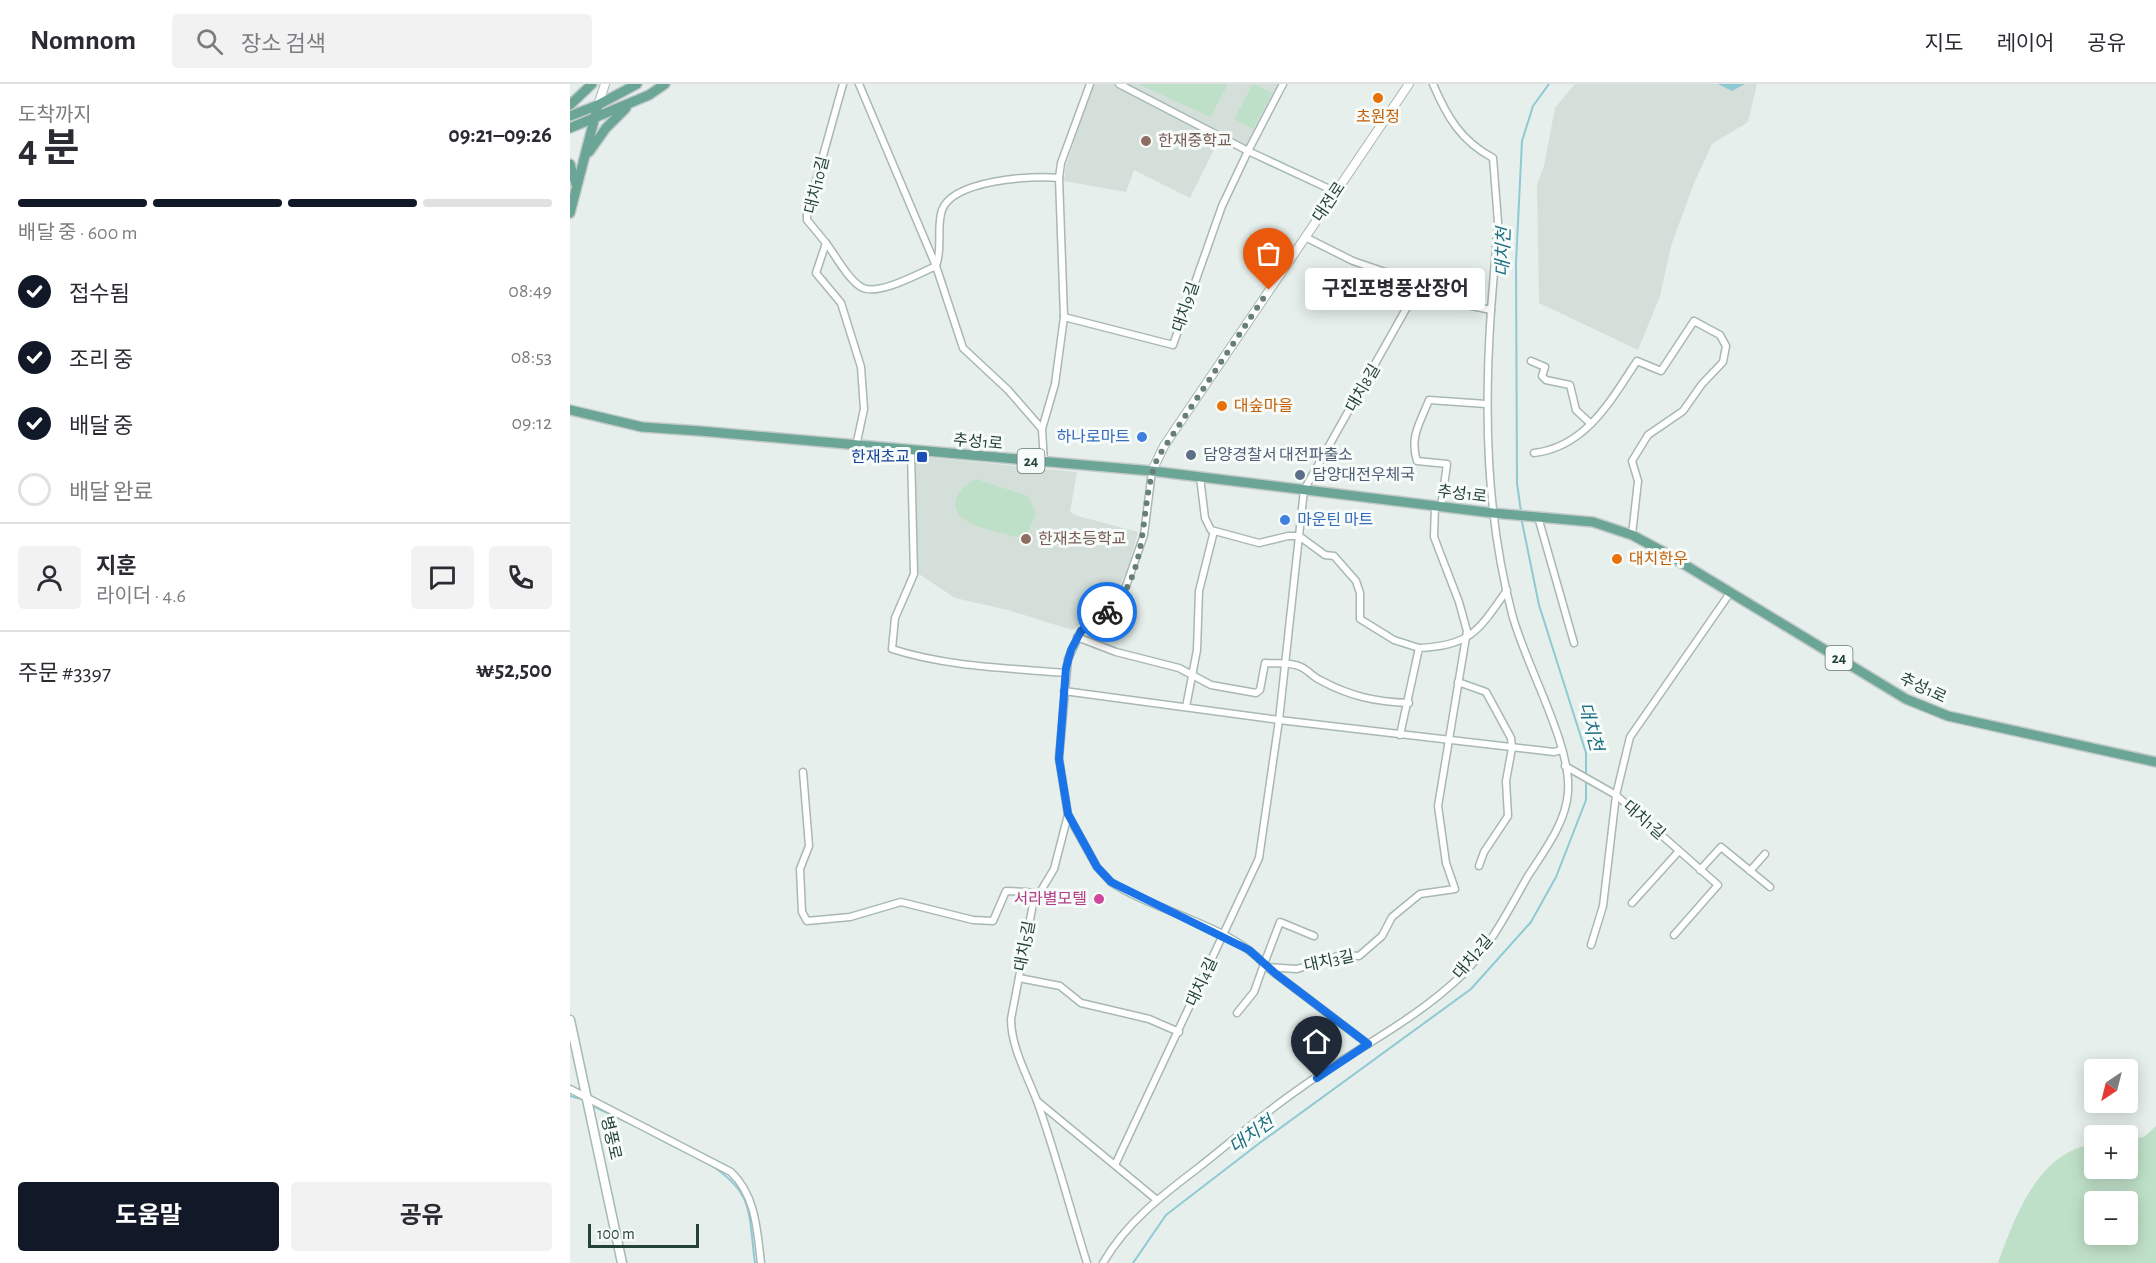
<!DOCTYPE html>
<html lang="ko">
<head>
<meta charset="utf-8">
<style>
	:root { --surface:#fff; --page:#f2f2f3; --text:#2b2b33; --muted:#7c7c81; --line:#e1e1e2; --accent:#111827 }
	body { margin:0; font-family:"Alegreya Sans","Noto Sans KR",sans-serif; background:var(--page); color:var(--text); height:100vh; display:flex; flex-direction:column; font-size:22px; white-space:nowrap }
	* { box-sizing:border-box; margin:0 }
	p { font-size:20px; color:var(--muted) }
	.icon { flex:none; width:33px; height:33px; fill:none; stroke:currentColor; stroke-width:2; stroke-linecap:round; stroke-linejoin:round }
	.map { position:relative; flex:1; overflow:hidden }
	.details { display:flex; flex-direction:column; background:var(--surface); width:570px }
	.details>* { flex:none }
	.needle { width:39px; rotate:215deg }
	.tools { position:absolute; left:1514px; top:975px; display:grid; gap:12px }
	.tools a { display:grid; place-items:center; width:54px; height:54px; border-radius:6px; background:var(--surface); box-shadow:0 3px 15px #0003; font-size:30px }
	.scale { position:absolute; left:18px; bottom:15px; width:111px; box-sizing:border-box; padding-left:6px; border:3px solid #24423a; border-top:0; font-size:16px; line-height:21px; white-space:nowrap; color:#24423a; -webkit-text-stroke:4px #f7fbf9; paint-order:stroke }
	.pin { position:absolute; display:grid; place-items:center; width:51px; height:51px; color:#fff; margin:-62px -26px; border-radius:50% 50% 50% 0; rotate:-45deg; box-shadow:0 0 6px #0007 }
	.pin .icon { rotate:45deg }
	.courier { position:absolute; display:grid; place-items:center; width:60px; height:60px; margin:-30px; border:4px solid #1a73e8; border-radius:50%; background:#fff; color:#222; box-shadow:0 2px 8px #0007 }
	.bubble { position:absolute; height:42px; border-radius:6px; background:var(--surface); box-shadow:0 3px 15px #0003; font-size:20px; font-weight:700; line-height:42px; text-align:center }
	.headline em { font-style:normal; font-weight:700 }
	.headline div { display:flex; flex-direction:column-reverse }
	.headline { display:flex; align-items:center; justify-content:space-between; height:102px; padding:0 18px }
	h1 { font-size:39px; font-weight:700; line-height:45px }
	.bar { display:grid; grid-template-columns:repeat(4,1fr); gap:9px 6px; align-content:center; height:72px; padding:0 18px }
	.bar i { height:8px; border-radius:4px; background:var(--line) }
	.bar .on { background:var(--accent) }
	.bar p { grid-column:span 4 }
	.line { display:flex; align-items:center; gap:15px; padding:0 18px; border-top:2px solid var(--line) }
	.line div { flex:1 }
	.round { display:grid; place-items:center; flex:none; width:63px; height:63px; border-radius:6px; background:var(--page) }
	ol { padding:0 18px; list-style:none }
	li { display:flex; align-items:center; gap:18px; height:66px }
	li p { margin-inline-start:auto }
	li .icon { padding:6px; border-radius:50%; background:var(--accent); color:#fff; stroke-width:4 }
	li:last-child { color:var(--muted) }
	li i { width:33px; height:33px; border:3px solid var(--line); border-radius:50% }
	.cta { display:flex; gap:12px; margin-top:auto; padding:12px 18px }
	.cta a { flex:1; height:69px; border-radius:6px; background:var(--accent); color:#fff; font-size:24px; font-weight:700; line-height:69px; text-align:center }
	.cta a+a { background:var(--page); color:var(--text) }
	header { display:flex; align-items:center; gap:36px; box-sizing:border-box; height:84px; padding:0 30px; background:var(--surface); border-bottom:2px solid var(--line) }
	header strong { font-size:28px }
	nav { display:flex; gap:33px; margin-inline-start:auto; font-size:21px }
	.search { width:420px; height:54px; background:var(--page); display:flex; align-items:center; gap:15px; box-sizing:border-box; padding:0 21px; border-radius:6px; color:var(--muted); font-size:22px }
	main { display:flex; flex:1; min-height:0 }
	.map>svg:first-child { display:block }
	.built { fill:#d4dfda }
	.green { fill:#bfe0c8; fill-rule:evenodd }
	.water { fill:#8ec9d4 }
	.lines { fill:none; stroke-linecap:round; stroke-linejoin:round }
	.stream { stroke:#8ec9d4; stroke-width:2 }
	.minor-casing { stroke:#a8b8b2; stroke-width:9 }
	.tertiary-casing { stroke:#a8b8b2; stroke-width:10 }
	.secondary-casing { stroke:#a4bbb3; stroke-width:11 }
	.primary-casing { stroke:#c2cac8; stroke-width:12 }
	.minor { stroke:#fff; stroke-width:6 }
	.tertiary { stroke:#fff; stroke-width:8 }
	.secondary { stroke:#fff; stroke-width:8 }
	.primary { stroke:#6aa596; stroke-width:9 }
	.done { stroke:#687f78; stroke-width:6; stroke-dasharray:0 10.8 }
	.route { stroke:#1a73e8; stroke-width:8 }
	.food-dot { fill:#e8710a; stroke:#f7fbf9; stroke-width:2 }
	.education-dot { fill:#8d6e63; stroke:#f7fbf9; stroke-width:2 }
	.shop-dot { fill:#3f7fe0; stroke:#f7fbf9; stroke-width:2 }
	.service-dot { fill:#5c6f8a; stroke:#f7fbf9; stroke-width:2 }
	.transit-dot { fill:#1a4fb4; stroke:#f7fbf9; stroke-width:2 }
	.hotel-dot { fill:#d1479c; stroke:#f7fbf9; stroke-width:2 }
	.labels { text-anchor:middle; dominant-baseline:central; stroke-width:6; stroke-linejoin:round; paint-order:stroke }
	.shield { fill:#f7fbf9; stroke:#637a73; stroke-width:1.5 }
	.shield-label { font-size:15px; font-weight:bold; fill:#24423a }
	.food-label { font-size:16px; fill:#c56008; stroke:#f7fbf9; text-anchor:start }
	.education-label { font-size:16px; fill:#785e54; stroke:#f7fbf9; text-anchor:start }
	.street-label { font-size:16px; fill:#24423a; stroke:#f7fbf9 }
	.shop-label { font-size:16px; fill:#366cbe; stroke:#f7fbf9; text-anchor:end }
	.service-label { font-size:16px; fill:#4e5e75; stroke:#f7fbf9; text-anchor:start }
	.transit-label { font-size:16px; fill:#164399; stroke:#f7fbf9; text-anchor:end }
	.hotel-label { font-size:16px; fill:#b23c85; stroke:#f7fbf9; text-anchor:end }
	.water-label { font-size:18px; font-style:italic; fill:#1c6f80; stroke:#f7fbf9 }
</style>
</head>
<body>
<header>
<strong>Nomnom</strong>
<div class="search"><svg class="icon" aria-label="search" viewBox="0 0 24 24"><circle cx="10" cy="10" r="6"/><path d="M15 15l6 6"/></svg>장소 검색</div>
<nav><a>지도</a><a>레이어</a><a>공유</a></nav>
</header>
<main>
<section class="details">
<div class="headline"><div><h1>4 분</h1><p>도착까지</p></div><em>09:21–09:26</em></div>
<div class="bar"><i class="on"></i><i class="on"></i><i class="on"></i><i></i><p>배달 중 · 600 m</p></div>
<ol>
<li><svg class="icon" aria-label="check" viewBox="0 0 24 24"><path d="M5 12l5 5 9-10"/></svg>접수됨<p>08:49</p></li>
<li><svg class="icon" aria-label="check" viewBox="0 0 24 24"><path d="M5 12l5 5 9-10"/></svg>조리 중<p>08:53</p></li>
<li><svg class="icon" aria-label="check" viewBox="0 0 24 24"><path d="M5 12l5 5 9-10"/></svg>배달 중<p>09:12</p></li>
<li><i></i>배달 완료</li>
</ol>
<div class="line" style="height:108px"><a class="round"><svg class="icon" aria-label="person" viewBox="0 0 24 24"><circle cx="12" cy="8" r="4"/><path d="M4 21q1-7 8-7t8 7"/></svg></a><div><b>지훈</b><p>라이더 · 4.6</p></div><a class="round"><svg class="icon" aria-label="chat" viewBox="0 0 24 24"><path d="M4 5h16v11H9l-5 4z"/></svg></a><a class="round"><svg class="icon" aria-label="phone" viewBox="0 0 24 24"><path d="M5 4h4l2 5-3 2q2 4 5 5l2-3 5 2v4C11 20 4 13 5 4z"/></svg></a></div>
<div class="line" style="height:78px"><div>주문 #3397</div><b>₩52,500</b></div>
<div class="cta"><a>도움말</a><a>공유</a></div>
</section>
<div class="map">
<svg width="1586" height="1179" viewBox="0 0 1586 1179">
	<rect width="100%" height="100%" fill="#e6efeb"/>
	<g class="built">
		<path d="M523 0H709L676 63 651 51 620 114 564 86 556 108 494 97 496 82Z"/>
		<path d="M1005 0H1187L1178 38 1142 60 1124 99 1101 162 1090 212 1068 266 969 219 967 101 974 82 985 24Z"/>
		<path d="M343 372 507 388 500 428 508 432 568 448 557 487 540 518 502 546 438 526 385 514 346 488Z"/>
	</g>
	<g class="green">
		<path d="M568 0H658L640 33Z"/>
		<path d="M683 0 702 9 683 45 664 35Z"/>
		<path d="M406 395 458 412 466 429 459 447 446 453C431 448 408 445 395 436 375 422 390 402 406 395Z"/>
		<path d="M1586 1042V1179H1428C1445 1132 1468 1068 1524 1060V1084H1557V1055L1574 1053ZM1524 1118H1557V1150H1524Z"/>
	</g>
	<path class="water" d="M1148 0H1175L1162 7Z"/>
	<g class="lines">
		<g class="stream">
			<path d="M951 428 947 399 946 179 952 57 963 22 979 0"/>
			<path d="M0 1012 11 1015"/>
			<path d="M25 1023 65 1042"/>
			<path d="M75 1047 107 1064"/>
			<path d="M136 1078C185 1108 178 1127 185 1179"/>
			<path d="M563 1179 596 1131 691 1058 901 905 961 838 986 793 1016 716V669L969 521 951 433"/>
		</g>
		<g class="minor-casing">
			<g id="minor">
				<path d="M273 0 237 129V136L256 159 246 189 271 219 291 283 294 325 286 362"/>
				<path d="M289 0 366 182 393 264 438 306 472 345"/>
				<path d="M549 0 678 67 713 0"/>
				<path d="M489 94 491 79 520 0"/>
				<path d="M735 153 783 177 850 200"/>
				<path d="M256 159C266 172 277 194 291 203 307 213 350 189 366 182 373 164 366 144 372 126 383 96 462 91 489 94L494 233"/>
				<path d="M961 277 975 283 972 292 976 296 1000 301 1006 326 1021 340"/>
				<path d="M341 368 344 490 325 534 322 565C378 583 438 584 496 589"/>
				<path d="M964 369C1016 363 1041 316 1067 277L1091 287 1124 237 1150 251 1156 262 1153 278 1132 300 1113 327 1078 351 1062 377 1068 397 1062 451"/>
				<path d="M474 378 472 345 485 300 494 233 603 261 652 122 678 67 766 108"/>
				<path d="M630 393 635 434 641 446 689 459 718 452H729L755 471 764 472 786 497 790 509V535L824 556 849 564"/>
				<path d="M871 423 877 380 847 377C839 353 851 337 859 316L916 320"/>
				<path d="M968 433 1004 559"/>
				<path d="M507 553 546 568 609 584 641 601 686 609 690 606 695 579C706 580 721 578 731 583 738 586 743 593 750 596 779 612 806 618 839 619"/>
				<path d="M888 598 916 608 941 654 942 664 936 697 938 732 914 768 909 782"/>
				<path d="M494 607 709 636 984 668 991 666"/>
				<path d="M616 623 627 566 629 507 644 447"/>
				<path d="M830 651 849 564C901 562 909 546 937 506"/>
				<path d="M995 682 1046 711 1033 822 1021 861"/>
				<path d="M233 688 239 762 230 785 232 828 237 837 280 833 331 818 403 836 423 837 436 807 457 808 467 811"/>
				<path d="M498 731 527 783 541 798C584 827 661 842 694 880L710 838 744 852"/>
				<path d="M1130 786 1151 763 1200 803"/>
				<path d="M1180 787 1195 770"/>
				<path d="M1062 819 1109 767"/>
				<path d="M1104 851 1148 801 1046 711 1060 653 1160 509"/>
				<path d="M698 884 798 960"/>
				<path d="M449 894 490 902 511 919 579 935 609 948"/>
				<path d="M667 929 684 908 694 880 698 883 727 885 771 871 789 872 812 852 822 833 850 810 885 805 876 779 868 722 897 547 889 518 864 453 865 422"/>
				<path d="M0 1005 161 1088C186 1112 187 1146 191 1179"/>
				<path d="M467 1017 587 1116"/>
				<path d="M545 1081 689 774 709 636 734 406 850 200 892 220 921 226 928 138 923 74C891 57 877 33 863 0"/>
				<path d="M517 1179C500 1125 486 1070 467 1017 457 991 441 963 441 935L463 820 484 785 498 731 489 674 498 575 511 547 544 522 556 502 574 451 582 387"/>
				<path d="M533 1179C556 1139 591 1112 628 1084 661 1058 694 1029 729 1005 783 966 845 937 893 890 920 863 939 825 958 792 974 767 996 739 998 708 1002 661 955 580 942 530 916 430 914 329 921 226"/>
			</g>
		</g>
		<g class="tertiary-casing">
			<g id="tertiary">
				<path d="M28 21 35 0"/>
				<path d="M582 387 594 362 839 0"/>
			</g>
		</g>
		<g class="secondary-casing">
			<path id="secondary" d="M0 936 52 1179"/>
		</g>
		<g class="primary-casing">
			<g id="primary">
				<path d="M0 21 22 0"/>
				<path d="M0 32 28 21 67 0"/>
				<path d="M0 44 79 11 95 0"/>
				<path d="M19 68 36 44 56 24"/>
				<path d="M0 80 6 100"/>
				<path d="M0 129 28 21"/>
				<path d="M0 326 72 343 130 347 582 387 923 429 1023 438 1062 451 1092 467 1336 615 1378 632 1586 678"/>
			</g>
		</g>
		<use href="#minor" class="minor"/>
		<use href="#tertiary" class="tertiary"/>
		<use href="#secondary" class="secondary"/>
		<use href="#primary" class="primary"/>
	</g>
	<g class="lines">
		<path class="done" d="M537 528C583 489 567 421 588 373L699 206"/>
		<path class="route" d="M537 528 511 547 501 566 496 584 489 675 498 730 527 783 541 798 679 866 706 890 798 960 747 994"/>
	</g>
	<g class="food-dot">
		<circle cx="808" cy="14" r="6"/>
		<circle cx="652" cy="322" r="6"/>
		<circle cx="1047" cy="475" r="6"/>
	</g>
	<g class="education-dot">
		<circle cx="576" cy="57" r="6"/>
		<circle cx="456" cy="455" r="6"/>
	</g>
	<g class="shop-dot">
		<circle cx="572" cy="353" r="6"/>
		<circle cx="715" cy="436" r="6"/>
	</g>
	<g class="service-dot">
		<circle cx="621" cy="371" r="6"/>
		<circle cx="730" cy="391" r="6"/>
	</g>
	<rect class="transit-dot" x="346" y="367" width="12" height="12" rx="3"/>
	<circle class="hotel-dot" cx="529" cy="815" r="6"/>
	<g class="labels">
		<g class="shield">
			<rect x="447.5" y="365" width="27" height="24" rx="4.5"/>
			<rect x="1255.5" y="562" width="27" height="24" rx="4.5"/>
		</g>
		<g class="shield-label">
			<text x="461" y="377">24</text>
			<text x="1269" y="574">24</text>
		</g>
		<g class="food-label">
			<text x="808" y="33" text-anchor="middle">초원정</text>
			<text x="664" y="322">대숲마을</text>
			<text x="1059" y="475">대치한우</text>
		</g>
		<g class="education-label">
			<text x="588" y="57">한재중학교</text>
			<text x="468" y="455">한재초등학교</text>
		</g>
		<g class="street-label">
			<text transform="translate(247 101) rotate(-76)">대치10길</text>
			<text transform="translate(759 118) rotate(-56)">대전로</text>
			<text transform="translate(616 223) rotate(-71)">대치9길</text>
			<text transform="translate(793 304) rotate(-60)">대치8길</text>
			<text transform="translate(408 358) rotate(5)">추성1로</text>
			<text transform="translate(892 410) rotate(7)">추성1로</text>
			<text transform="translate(1353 604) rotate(25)">추성1로</text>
			<text transform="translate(1074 736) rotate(41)">대치1길</text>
			<text transform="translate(455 862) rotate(-79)">대치5길</text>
			<text transform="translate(903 873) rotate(-50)">대치2길</text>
			<text transform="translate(759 877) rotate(-12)">대치3길</text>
			<text transform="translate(632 898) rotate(-65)">대치4길</text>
			<text transform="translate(41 1054) rotate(77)">병풍로</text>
		</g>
		<g class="shop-label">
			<text x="560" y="353">하나로마트</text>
			<text x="727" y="436" text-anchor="start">마운틴 마트</text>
		</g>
		<g class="service-label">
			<text x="633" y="371">담양경찰서 대전파출소</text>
			<text x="742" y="391">담양대전우체국</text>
		</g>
		<g class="transit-label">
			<text x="340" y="373">한재초교</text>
		</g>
		<g class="hotel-label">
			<text x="517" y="815">서라별모텔</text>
		</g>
		<g class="water-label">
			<text transform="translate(934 168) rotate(-88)">대치천</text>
			<text transform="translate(1020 643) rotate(75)">대치천</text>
			<text transform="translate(682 1051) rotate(-36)">대치천</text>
		</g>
	</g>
</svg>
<div class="tools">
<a><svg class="needle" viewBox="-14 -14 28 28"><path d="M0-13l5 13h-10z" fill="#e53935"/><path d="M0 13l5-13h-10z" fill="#7c7c81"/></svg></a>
<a>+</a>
<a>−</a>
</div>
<div class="scale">100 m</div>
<div class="pin" style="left:699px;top:206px;background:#ea580c"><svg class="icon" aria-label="bag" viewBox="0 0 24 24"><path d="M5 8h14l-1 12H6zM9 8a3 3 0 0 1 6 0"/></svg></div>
<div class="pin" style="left:747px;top:994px;background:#1f2937"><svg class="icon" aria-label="home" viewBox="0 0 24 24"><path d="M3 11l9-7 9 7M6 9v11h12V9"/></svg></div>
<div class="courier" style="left:537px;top:528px"><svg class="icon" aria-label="bike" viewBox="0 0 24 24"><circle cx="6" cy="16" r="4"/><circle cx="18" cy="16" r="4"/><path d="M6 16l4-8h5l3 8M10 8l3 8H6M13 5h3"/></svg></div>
<div class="bubble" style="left:735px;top:184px;width:180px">구진포병풍산장어</div>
</div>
</main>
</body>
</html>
